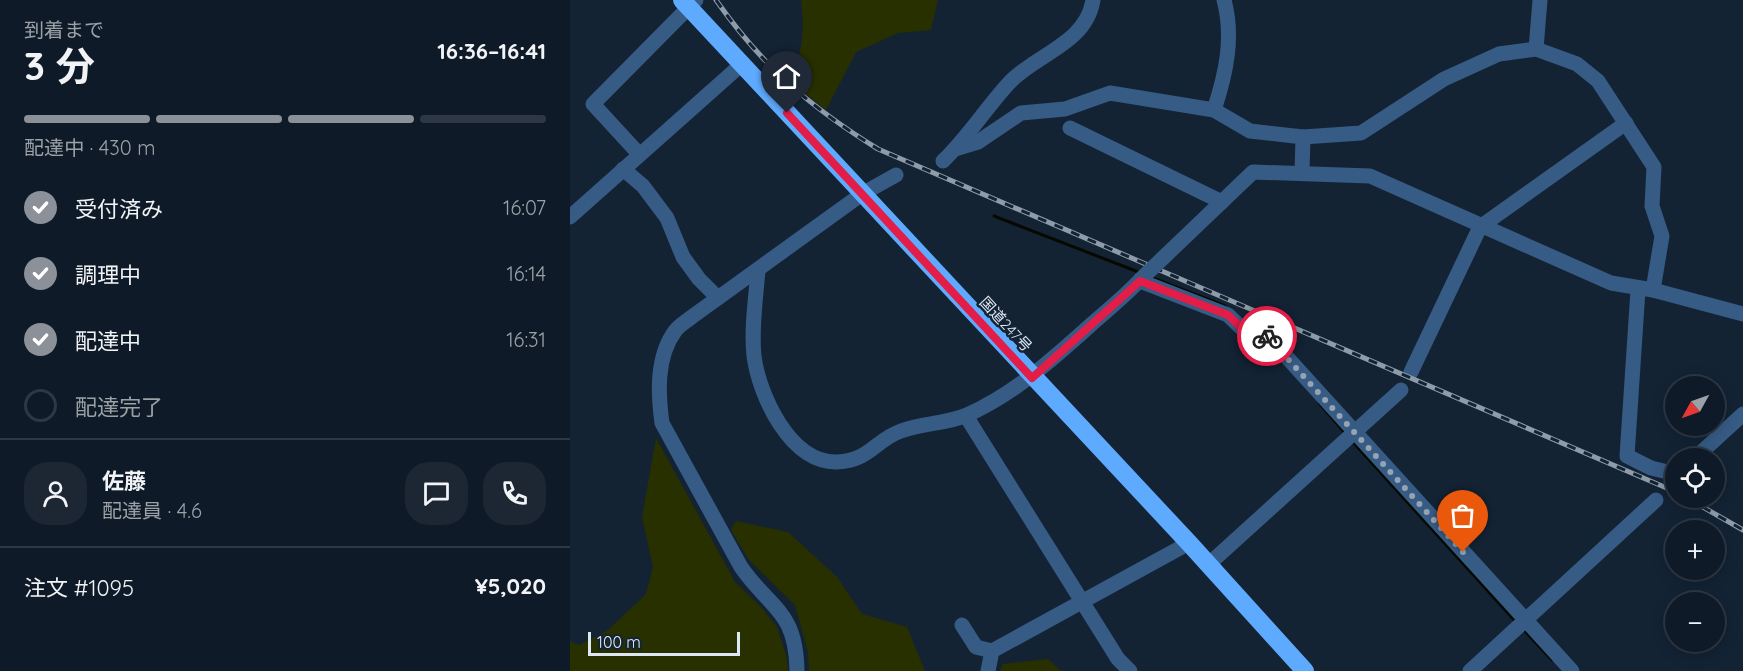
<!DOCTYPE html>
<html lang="ja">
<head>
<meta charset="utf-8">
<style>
	:root { --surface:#0e1a27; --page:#1c2733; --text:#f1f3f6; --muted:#9ba1a7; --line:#2e3844; --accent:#8c9099 }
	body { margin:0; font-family:Quicksand,"Noto Sans JP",sans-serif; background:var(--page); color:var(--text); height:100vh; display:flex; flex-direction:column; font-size:22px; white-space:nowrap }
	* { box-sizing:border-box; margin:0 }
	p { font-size:20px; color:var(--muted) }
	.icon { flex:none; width:33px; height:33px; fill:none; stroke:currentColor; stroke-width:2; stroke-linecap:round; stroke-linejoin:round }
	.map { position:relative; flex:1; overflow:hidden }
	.details { display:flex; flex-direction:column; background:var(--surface); width:570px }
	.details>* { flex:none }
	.needle { width:39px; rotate:230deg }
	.buttons { position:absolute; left:1095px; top:376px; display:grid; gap:12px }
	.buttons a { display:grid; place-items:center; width:60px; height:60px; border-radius:50%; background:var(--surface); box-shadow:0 3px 15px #0003,0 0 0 2px var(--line); font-size:30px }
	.scale { position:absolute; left:18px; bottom:15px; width:152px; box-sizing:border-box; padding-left:6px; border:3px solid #dee8f4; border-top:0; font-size:16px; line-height:21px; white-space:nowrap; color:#dee8f4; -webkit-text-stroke:4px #132334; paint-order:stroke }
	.pin { position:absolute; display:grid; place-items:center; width:51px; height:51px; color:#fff; margin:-62px -26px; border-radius:50% 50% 50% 0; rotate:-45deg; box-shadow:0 0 6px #0007 }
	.pin .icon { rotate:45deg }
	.courier { position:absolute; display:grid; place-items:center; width:60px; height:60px; margin:-30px; border:4px solid #e11d48; border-radius:50%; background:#fff; color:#222; box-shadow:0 2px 8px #0007 }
	.overview em { font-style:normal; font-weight:700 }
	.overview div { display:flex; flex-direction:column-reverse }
	.overview { display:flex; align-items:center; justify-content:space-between; height:102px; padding:0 24px }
	h1 { font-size:39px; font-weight:700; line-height:45px }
	.bar { display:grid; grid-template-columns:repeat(4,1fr); gap:9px 6px; align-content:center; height:72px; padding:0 24px }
	.bar i { height:8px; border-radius:4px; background:var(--line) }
	.bar .on { background:var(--accent) }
	.bar p { grid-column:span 4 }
	.line { display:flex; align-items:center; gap:15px; padding:0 24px; border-top:2px solid var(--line) }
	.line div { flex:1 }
	.round { display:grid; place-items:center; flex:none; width:63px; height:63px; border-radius:24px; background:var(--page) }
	ol { padding:0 24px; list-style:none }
	li { display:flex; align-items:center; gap:18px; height:66px }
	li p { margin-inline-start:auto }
	li .icon { padding:6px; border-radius:50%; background:var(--accent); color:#fff; stroke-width:4 }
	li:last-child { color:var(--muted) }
	li i { width:33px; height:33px; border:3px solid var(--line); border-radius:50% }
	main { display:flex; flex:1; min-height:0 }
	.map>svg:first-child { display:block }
	.green { fill:#283000 }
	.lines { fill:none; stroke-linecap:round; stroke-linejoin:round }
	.stream { stroke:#060900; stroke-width:3 }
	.minor { stroke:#365b85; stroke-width:15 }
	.highway { stroke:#5eaafe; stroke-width:18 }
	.rail-casing { stroke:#8e9ba9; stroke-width:5 }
	.rail { stroke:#132334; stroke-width:3; stroke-dasharray:9; stroke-linecap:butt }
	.minor-bridge { stroke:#365b85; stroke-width:15 }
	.done { stroke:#97a3b1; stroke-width:6; stroke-dasharray:0 10.8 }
	.route { stroke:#e11d48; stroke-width:8 }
	.labels { text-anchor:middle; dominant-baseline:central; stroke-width:5; stroke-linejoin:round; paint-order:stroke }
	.street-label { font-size:15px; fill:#dee8f4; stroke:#132334 }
</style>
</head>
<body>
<main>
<section class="details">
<div class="overview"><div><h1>3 分</h1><p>到着まで</p></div><em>16:36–16:41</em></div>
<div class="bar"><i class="on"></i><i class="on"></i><i class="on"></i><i></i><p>配達中 · 430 m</p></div>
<ol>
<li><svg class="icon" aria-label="check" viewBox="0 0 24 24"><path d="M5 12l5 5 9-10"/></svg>受付済み<p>16:07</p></li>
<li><svg class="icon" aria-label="check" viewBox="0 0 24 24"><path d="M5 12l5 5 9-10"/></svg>調理中<p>16:14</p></li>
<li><svg class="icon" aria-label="check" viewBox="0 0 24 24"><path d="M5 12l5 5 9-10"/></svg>配達中<p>16:31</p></li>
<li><i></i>配達完了</li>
</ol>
<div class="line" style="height:108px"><a class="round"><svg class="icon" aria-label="person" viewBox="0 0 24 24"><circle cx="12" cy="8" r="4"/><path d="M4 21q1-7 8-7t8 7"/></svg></a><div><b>佐藤</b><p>配達員 · 4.6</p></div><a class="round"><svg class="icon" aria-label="chat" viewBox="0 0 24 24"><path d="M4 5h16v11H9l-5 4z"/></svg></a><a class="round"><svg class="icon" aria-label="phone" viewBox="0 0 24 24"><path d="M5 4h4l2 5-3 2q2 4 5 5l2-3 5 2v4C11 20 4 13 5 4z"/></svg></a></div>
<div class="line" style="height:78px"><div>注文 #1095</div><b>¥5,020</b></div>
</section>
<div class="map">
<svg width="1173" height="671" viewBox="0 0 1173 671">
	<rect width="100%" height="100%" fill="#132334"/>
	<g class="green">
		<path d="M231 0H368L361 30 328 33 286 52 256 110 221 82C232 51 235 33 231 0Z"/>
		<path d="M86 438 165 582 191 607 207 627 217 658 218 671H0V641L9 645 38 630 76 594 83 567 72 517Z"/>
		<path d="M166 521 218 532 267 577 292 614 337 627 355 671H239L238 652 225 605 179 560 161 530Z"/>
		<path d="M478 659 491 671H430L433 664Z"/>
	</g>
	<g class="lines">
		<g class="stream">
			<path d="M424 216 571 273"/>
			<path d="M580 277 655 306"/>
			<path d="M672 319 685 331"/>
			<path d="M749 403 776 434"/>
			<path d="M782 441 947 623"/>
			<path d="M954 630 982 660"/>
		</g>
		<g class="minor">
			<path d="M966 49 970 0"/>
			<path d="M644 110C656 74 664 37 654 0"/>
			<path d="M500 128 652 202"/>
			<path d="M385 149 408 142 451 113 495 109 540 93 644 110 680 131 733 137 791 133 874 79 929 54 966 49 1007 64 1028 81 1084 167 1082 206 1092 236 1083 290"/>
			<path d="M69 154 23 104 126 0"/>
			<path d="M373 161C398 137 416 108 439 83 466 54 516 44 523 0"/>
			<path d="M53 169 73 186 97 218 113 257 129 279 148 298"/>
			<path d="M732 173 733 137"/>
			<path d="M0 217 172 64"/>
			<path d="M593 258 683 172 800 176 1041 283 1083 290 1173 314"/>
			<path d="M188 270C186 297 181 328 184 356 189 395 220 463 267 462 301 460 305 440 331 431 352 423 376 424 397 415 446 393 485 357 524 322 540 308 557 294 571 279"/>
			<path d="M570 281 658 315 685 341 694 332 1002 671"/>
			<path d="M1068 290 1057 456 1081 468 1106 474"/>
			<path d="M841 372 910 227 1056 123"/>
			<path d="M396 416 548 659 560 671"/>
			<path d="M1124 459 1173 414"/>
			<path d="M639 564 831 390"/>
			<path d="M392 625 406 647 422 651 619 543"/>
			<path d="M227 671C226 610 201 610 171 567L92 423C88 394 86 357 105 331 109 325 117 321 123 316L292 194 326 175"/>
			<path d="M418 671 422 651"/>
			<path d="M900 671 1086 500"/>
		</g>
		<path class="highway" d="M112 0 619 543 735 671"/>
		<g class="rail-casing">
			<g id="rail">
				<path d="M146 0C192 66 240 107 308 149L1106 492"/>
				<path d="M1117 498 1173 530"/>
			</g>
		</g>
		<use href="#rail" class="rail"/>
		<path class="minor-bridge" d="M571 279 593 258"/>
	</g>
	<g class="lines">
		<path class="done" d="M697 336 893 552"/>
		<path class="route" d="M217 113 462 378 570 281 658 315 685 341 694 332 697 336"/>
	</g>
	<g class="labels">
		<g class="street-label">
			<text transform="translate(436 324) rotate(47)">国道247号</text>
		</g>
	</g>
</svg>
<div class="buttons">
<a><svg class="needle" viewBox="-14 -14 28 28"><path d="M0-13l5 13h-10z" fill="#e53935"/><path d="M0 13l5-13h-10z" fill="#9ba1a7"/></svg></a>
<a><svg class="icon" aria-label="locate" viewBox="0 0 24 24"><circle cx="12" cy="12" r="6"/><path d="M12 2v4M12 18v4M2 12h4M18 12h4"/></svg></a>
<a>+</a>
<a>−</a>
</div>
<div class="scale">100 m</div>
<div class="pin" style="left:893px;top:552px;background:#ea580c"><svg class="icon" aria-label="bag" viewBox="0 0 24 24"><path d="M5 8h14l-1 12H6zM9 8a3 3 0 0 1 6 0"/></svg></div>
<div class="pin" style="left:217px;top:113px;background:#1f2937"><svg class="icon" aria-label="home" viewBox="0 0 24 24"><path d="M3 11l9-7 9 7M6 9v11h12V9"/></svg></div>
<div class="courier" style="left:697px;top:336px"><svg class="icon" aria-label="bike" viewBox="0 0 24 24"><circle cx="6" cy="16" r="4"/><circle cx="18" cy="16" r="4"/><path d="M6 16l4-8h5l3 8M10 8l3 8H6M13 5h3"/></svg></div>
</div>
</main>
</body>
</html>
